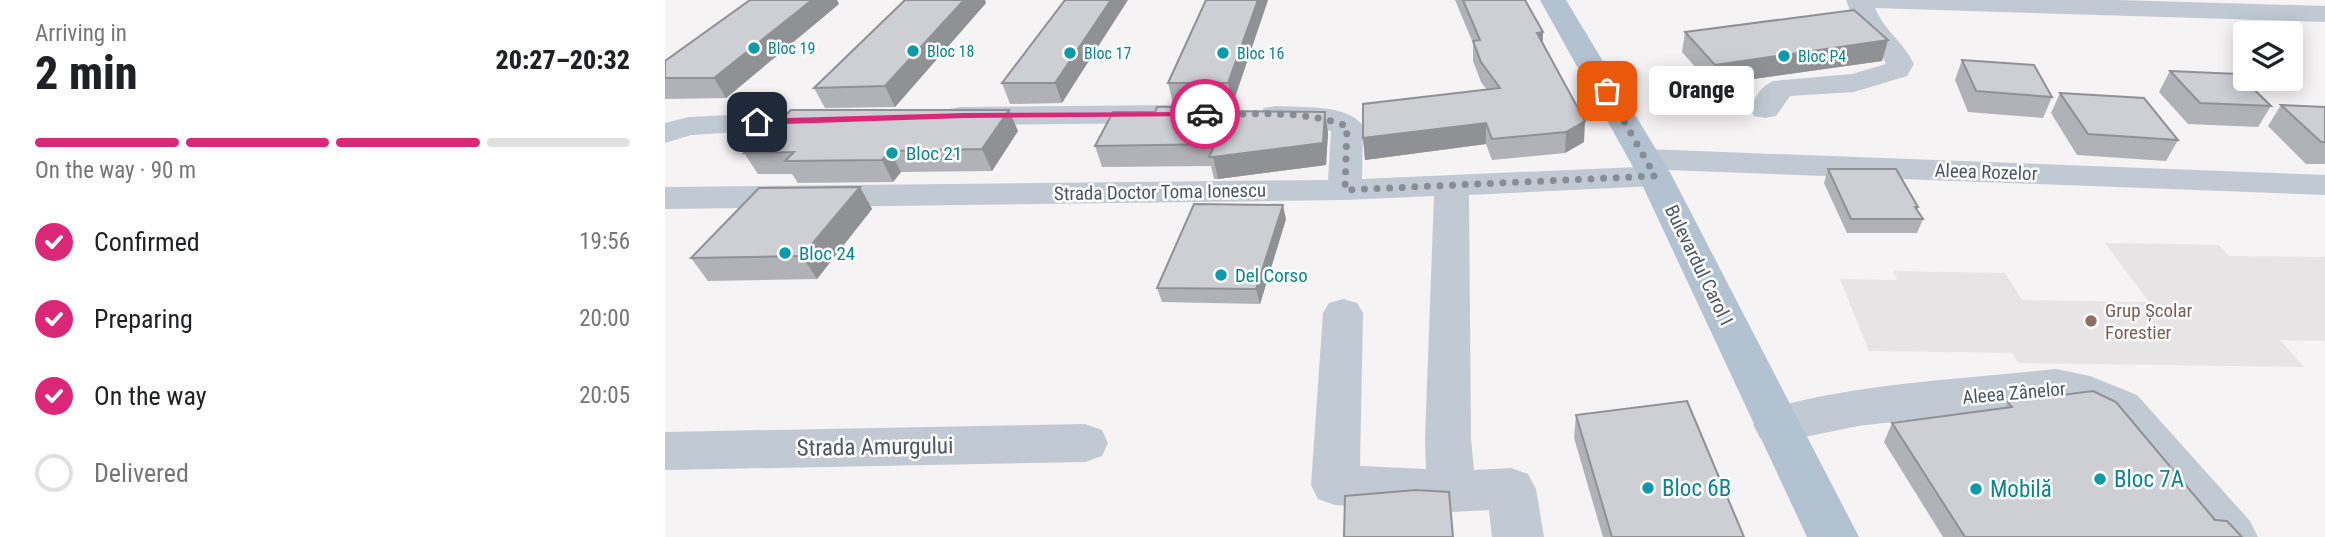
<!DOCTYPE html>
<html lang="en">
<head>
<meta charset="utf-8">
<style>
	:root { --surface:#fff; --page:#f2f2f2; --text:#202124; --muted:#757577; --line:#e0e0e0; --accent:#db2777 }
	body { margin:0; font-family:"Roboto Condensed",sans-serif; background:var(--page); color:var(--text); height:100vh; display:flex; flex-direction:column; font-size:26px; white-space:nowrap }
	* { box-sizing:border-box; margin:0 }
	p { font-size:23px; color:var(--muted) }
	.icon { flex:none; width:38px; height:38px; fill:none; stroke:currentColor; stroke-width:2; stroke-linecap:round; stroke-linejoin:round }
	.map { position:relative; flex:1; overflow:hidden }
	.drawer { display:flex; flex-direction:column; background:var(--surface); width:665px }
	.drawer>* { flex:none }
	.fabs { position:absolute; left:1568px; top:21px; display:grid; gap:14px }
	.fabs a { display:grid; place-items:center; width:70px; height:70px; border-radius:7px; background:var(--surface); box-shadow:0 4px 18px #0003; font-size:35px }
	.pin { position:absolute; display:grid; place-items:center; width:60px; height:60px; color:#fff; margin:-30px; border-radius:14px; box-shadow:0 4px 10px #0006 }
	.courier { position:absolute; display:grid; place-items:center; width:70px; height:70px; margin:-35px; border:5px solid #db2777; border-radius:50%; background:#fff; color:#222; box-shadow:0 2px 9px #0007 }
	.bubble { position:absolute; height:49px; border-radius:7px; background:var(--surface); box-shadow:0 4px 18px #0003; font-size:23px; font-weight:800; line-height:49px; text-align:center }
	.summary em { font-style:normal; font-weight:800 }
	.summary div { display:flex; flex-direction:column-reverse }
	.summary { display:flex; align-items:center; justify-content:space-between; height:119px; padding:0 35px }
	h1 { font-size:46px; font-weight:800; line-height:52px }
	.bar { display:grid; grid-template-columns:repeat(4,1fr); gap:10px 7px; align-content:center; height:84px; padding:0 35px }
	.bar i { height:9px; border-radius:5px; background:var(--line) }
	.bar .on { background:var(--accent) }
	.bar p { grid-column:span 4 }
	ol { padding:0 35px; list-style:none }
	li { display:flex; align-items:center; gap:21px; height:77px }
	li p { margin-inline-start:auto }
	li .icon { padding:7px; border-radius:50%; background:var(--accent); color:#fff; stroke-width:4 }
	li:last-child { color:var(--muted) }
	li i { width:38px; height:38px; border:4px solid var(--line); border-radius:50% }
	main { display:flex; flex:1; min-height:0 }
	.map>svg:first-child { display:block }
	.education { fill:#e6e4e5 }
	.lines { fill:none; stroke-linecap:round; stroke-linejoin:round }
	.minor { fill:#c1cad2; fill-rule:evenodd }
	.primary { fill:#b3c2d1; fill-rule:evenodd }
	.wall { fill:#b0b2b7 }
	.shaded-wall { fill:#909195 }
	.building { fill:#cdcfd5; stroke:#909195; stroke-width:2 }
	.route { fill:#db2777 }
	.done { stroke:#868d94; stroke-width:7; stroke-dasharray:0 12.6 }
	.culture-dot { fill:#0f9aa8; stroke:#fff; stroke-width:2.5 }
	.education-dot { fill:#8d6e63; stroke:#fff; stroke-width:2.5 }
	.labels { text-anchor:middle; dominant-baseline:central; stroke-width:5; stroke-linejoin:round; paint-order:stroke }
	.far-culture-label { font-size:16px; fill:#0d838f; stroke:#fff; text-anchor:start }
	.culture-label { font-size:19px; fill:#0d838f; stroke:#fff; text-anchor:start }
	.street-label { font-size:19px; fill:#4a5661; stroke:#fff }
	.education-label { font-size:19px; fill:#785e54; stroke:#fff; text-anchor:start }
	.near-street-label { font-size:23px; fill:#4a5661; stroke:#fff }
	.near-culture-label { font-size:23px; fill:#0d838f; stroke:#fff; text-anchor:start }
</style>
</head>
<body>
<main>
<section class="drawer">
<div class="summary"><div><h1>2 min</h1><p>Arriving in</p></div><em>20:27–20:32</em></div>
<div class="bar"><i class="on"></i><i class="on"></i><i class="on"></i><i></i><p>On the way · 90 m</p></div>
<ol>
<li><svg class="icon" aria-label="check" viewBox="0 0 24 24"><path d="M5 12l5 5 9-10"/></svg>Confirmed<p>19:56</p></li>
<li><svg class="icon" aria-label="check" viewBox="0 0 24 24"><path d="M5 12l5 5 9-10"/></svg>Preparing<p>20:00</p></li>
<li><svg class="icon" aria-label="check" viewBox="0 0 24 24"><path d="M5 12l5 5 9-10"/></svg>On the way<p>20:05</p></li>
<li><i></i>Delivered</li>
</ol>
</section>
<div class="map">
<svg width="1660" height="537" viewBox="0 0 1660 537">
	<rect width="100%" height="100%" fill="#f5f3f3"/>
	<path class="education" d="M1440 243 1554 245 1564 256 1660 257V341L1615 340 1639 367 1353 363 1347 353 1204 351 1175 279 1232 280 1228 271 1340 273 1357 300 1484 302Z"/>
	<g class="lines">
		<g class="minor">
			<path d="M1181 0H1453L1660 6V22L1210 8C1221 33 1237 40 1249 64L1242 76 1189 92 1125 96 1111 116 1100 118 1089 116 1085 109C1091 96 1095 87 1108 81L1187 74 1221 64 1216 53 1193 32Z"/>
			<path d="M501 105 512 107 517 114 512 121 501 123 295 125 284 123 279 116 284 109 295 107Z"/>
			<path d="M610 106C635 108 682 103 698 126L697 179 972 167 964 159 969 152 981 149 1660 175V195L1003 170 1007 176 1002 183 990 186 804 195 806 439 809 470 846 468 863 474 871 489 879 537H827L824 510 787 512 670 505 653 499 646 485 658 313 664 303 678 299 692 303 698 313 695 466 761 469 760 439 769 196 680 200 0 209V187L663 180 666 131 599 122 594 115 599 108Z"/>
			<path d="M165 110 176 112 181 119 176 126 26 135 0 143V123L24 117Z"/>
			<path d="M1391 369 1425 376 1472 395 1585 521 1593 537H1536L1440 419 1417 407 1391 403 1193 426 1111 443 1095 438 1088 425 1095 412C1186 383 1295 380 1391 369Z"/>
			<path d="M420 424 437 430 443 443 437 456 420 462 0 470V432Z"/>
		</g>
		<path class="primary" d="M875 0H901L1007 176 1194 537H1142L973 176Z"/>
	</g>
	<g class="wall">
		<path d="M400 0 397 103 345 104 337 83Z"/>
		<path d="M603 0 568 103H508L503 83Z"/>
		<path d="M790 0H860L878 32V44L919 142 900 153 827 160 821 144 700 160 698 138 822 90 816 82 808 61V43Z"/>
		<path d="M321 3 230 107 160 108 149 88Z"/>
		<path d="M174 4 61 98 0 99V61Z"/>
		<path d="M1020 32 1223 40 1217 61 1046 85 1017 52Z"/>
		<path d="M1297 60 1387 97 1378 118 1303 112 1290 80Z"/>
		<path d="M1505 71 1606 106 1593 127 1523 124 1494 92Z"/>
		<path d="M1395 93 1513 140 1501 161 1412 155 1386 113Z"/>
		<path d="M1616 105 1660 107V164H1641L1603 126Z"/>
		<path d="M556 111 660 112 663 133 661 165 553 179H549L546 166 437 167 430 146Z"/>
		<path d="M353 131 327 171 236 172 228 182 133 183 127 174H93L79 153Z"/>
		<path d="M1163 169 1253 207 1252 210 1258 219 1252 233H1182L1159 183Z"/>
		<path d="M195 187 207 209 152 279 43 281 26 258Z"/>
		<path d="M621 219 595 304 497 302 492 288Z"/>
		<path d="M1343 402 1550 520 1577 537H1278L1219 442 1227 423 1340 407Z"/>
		<path d="M911 415 1079 537H938L909 438Z"/>
	</g>
	<g class="shaded-wall">
		<path d="M147 0H172L174 4 61 98 49 78Z"/>
		<path d="M299 0H320L321 3 230 107 220 86Z"/>
		<path d="M446 0H463L397 103 390 83Z"/>
		<path d="M593 0H603L568 103 563 83Z"/>
		<path d="M878 32 877 52 872 33Z"/>
		<path d="M1223 40 1217 61 1046 85 1050 65Z"/>
		<path d="M344 110 353 131 327 171 317 149Z"/>
		<path d="M660 112 663 133 661 165 553 179 548 157Z"/>
		<path d="M920 121 919 142 900 153 901 132Z"/>
		<path d="M821 123V144L700 160 698 138Z"/>
		<path d="M225 151 236 172 228 182 217 160Z"/>
		<path d="M195 187 207 209 152 279 137 256Z"/>
		<path d="M618 205 621 219 595 304 591 289Z"/>
	</g>
	<g class="building">
		<path d="M85 0H147L49 78H0V61Z"/>
		<path d="M240 0H299L220 86 149 88Z"/>
		<path d="M400 0H446L390 83H337Z"/>
		<path d="M541 0H593L563 83H503Z"/>
		<path d="M798 0H860L878 32 872 33 920 121 901 132 827 139 821 123 698 138V104L835 88 816 62 808 41 815 40Z"/>
		<path d="M1189 10 1223 40 1050 65 1020 32Z"/>
		<path d="M1297 60 1369 65 1387 97 1311 91Z"/>
		<path d="M1505 71 1573 74 1606 106 1535 103Z"/>
		<path d="M1395 93 1479 98 1513 140 1423 134Z"/>
		<path d="M1616 105 1660 107V142H1656Z"/>
		<path d="M555 106 553 111 660 112 658 143 548 157H544L550 144 430 146 448 112H490L492 107Z"/>
		<path d="M126 110H344L317 149 225 151 217 160 120 161 129 152 79 153Z"/>
		<path d="M1163 169H1231L1253 207H1250L1258 219H1186Z"/>
		<path d="M195 187 137 256 26 258 94 188Z"/>
		<path d="M529 204 618 205 591 289 492 288Z"/>
		<path d="M1428 391 1451 402 1550 520 1562 521 1577 537H1300L1227 423 1347 407 1343 402Z"/>
		<path d="M1022 401 1079 537H947L911 415Z"/>
		<path d="M751 490 784 492 788 537H679L680 496Z"/>
	</g>
	<path class="route" d="M540 112 543 116 300 118 92 125 87 122 92 119 300 113Z"/>
	<g class="lines">
		<path class="done" d="M540 114C587 115 637 109 682 126L680 190 990 176 942 91"/>
	</g>
	<g class="culture-dot">
		<circle cx="89" cy="48" r="7"/>
		<circle cx="248" cy="51" r="7"/>
		<circle cx="405" cy="53" r="7"/>
		<circle cx="558" cy="53" r="7"/>
		<circle cx="1119" cy="56" r="7"/>
		<circle cx="227" cy="153" r="7"/>
		<circle cx="120" cy="253" r="7"/>
		<circle cx="556" cy="275" r="7"/>
		<circle cx="1435" cy="479" r="7"/>
		<circle cx="983" cy="488" r="7"/>
		<circle cx="1311" cy="489" r="7"/>
	</g>
	<circle class="education-dot" cx="1426" cy="321" r="7"/>
	<g class="labels">
		<g class="far-culture-label">
			<text x="103" y="48">Bloc 19</text>
			<text x="262" y="51">Bloc 18</text>
			<text x="419" y="53">Bloc 17</text>
			<text x="572" y="53">Bloc 16</text>
			<text x="1133" y="56">Bloc P4</text>
		</g>
		<g class="culture-label">
			<text x="241" y="153">Bloc 21</text>
			<text x="134" y="253">Bloc 24</text>
			<text x="570" y="275">Del Corso</text>
		</g>
		<g class="street-label">
			<text transform="translate(1321 172) rotate(2)">Aleea Rozelor</text>
			<text transform="translate(495 192) rotate(-1)">Strada Doctor Toma Ionescu</text>
			<text transform="translate(1034 265) rotate(64)">Bulevardul Carol I</text>
			<text transform="translate(1349 393) rotate(-5)">Aleea Zânelor</text>
		</g>
		<g class="education-label">
			<text x="1440" y="310">Grup Școlar<tspan x="1440" dy="22">Forestier</tspan></text>
		</g>
		<g class="near-street-label">
			<text transform="translate(210 447) rotate(-1)">Strada Amurgului</text>
		</g>
		<g class="near-culture-label">
			<text x="1449" y="479">Bloc 7A</text>
			<text x="997" y="488">Bloc 6B</text>
			<text x="1325" y="489">Mobilă</text>
		</g>
	</g>
</svg>
<div class="fabs">
<a><svg class="icon" aria-label="layers" viewBox="0 0 24 24"><path d="M12 4l9 5-9 5-9-5zM3 14l9 5 9-5"/></svg></a>
</div>
<div class="pin" style="left:942px;top:91px;background:#ea580c"><svg class="icon" aria-label="bag" viewBox="0 0 24 24"><path d="M5 8h14l-1 12H6zM9 8a3 3 0 0 1 6 0"/></svg></div>
<div class="pin" style="left:92px;top:122px;background:#1f2937"><svg class="icon" aria-label="home" viewBox="0 0 24 24"><path d="M3 11l9-7 9 7M6 9v11h12V9"/></svg></div>
<div class="courier" style="left:540px;top:114px"><svg class="icon" aria-label="car" viewBox="0 0 24 24"><path d="M5 17H2v-5l4-1 3-4h7l3 4 3 1v5h-3M9 17h6M6 11h13"/><circle cx="7" cy="17" r="2"/><circle cx="17" cy="17" r="2"/></svg></div>
<div class="bubble" style="left:984px;top:66px;width:105px">Orange</div>
</div>
</main>
</body>
</html>
